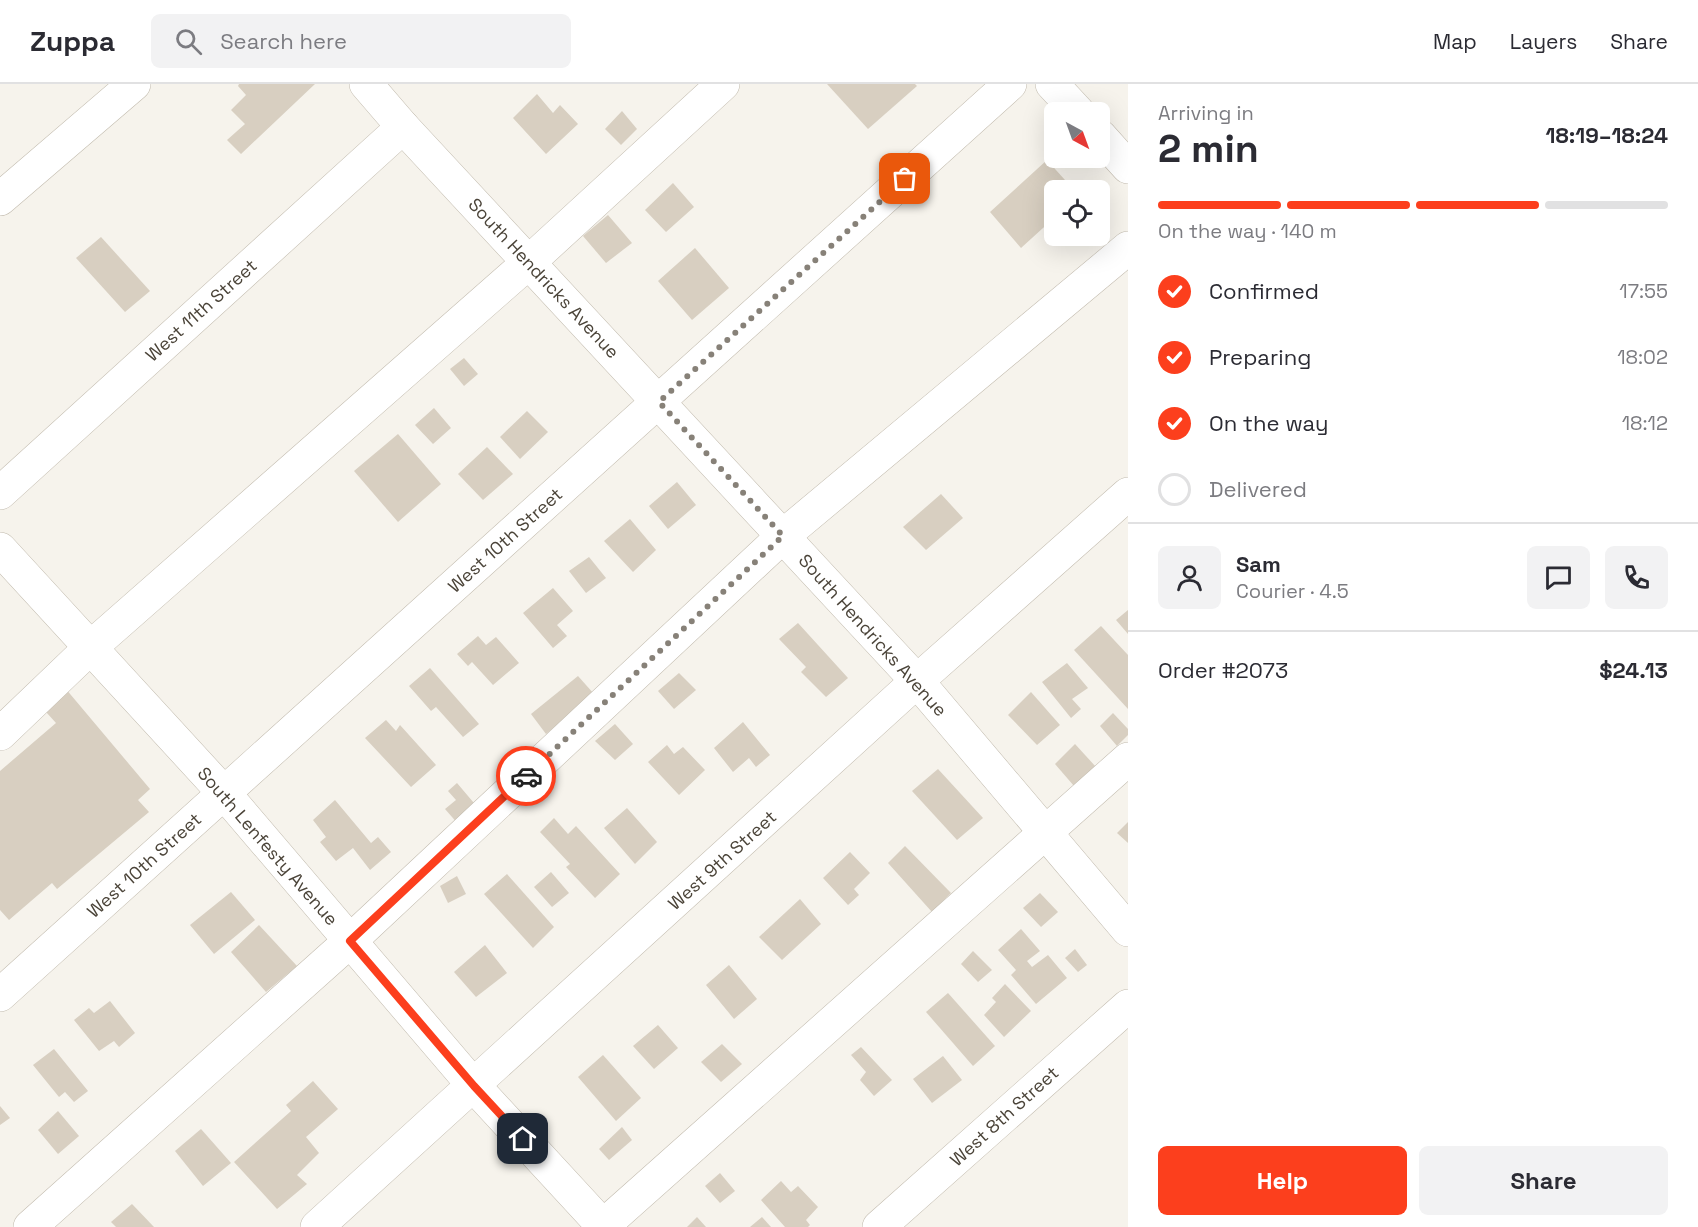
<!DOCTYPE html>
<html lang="en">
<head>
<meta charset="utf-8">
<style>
	:root { --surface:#fff; --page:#f2f2f3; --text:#2b2b33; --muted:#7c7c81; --line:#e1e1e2; --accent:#fc3f1d }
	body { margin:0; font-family:"Space Grotesk",sans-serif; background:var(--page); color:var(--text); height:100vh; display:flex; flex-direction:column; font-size:22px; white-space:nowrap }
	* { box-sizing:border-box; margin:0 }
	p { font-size:20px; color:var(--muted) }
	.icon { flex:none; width:33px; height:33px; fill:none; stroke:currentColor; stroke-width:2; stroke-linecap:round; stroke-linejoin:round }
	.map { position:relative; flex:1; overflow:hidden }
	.panel { display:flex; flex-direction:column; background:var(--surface); width:570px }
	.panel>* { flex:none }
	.needle { width:39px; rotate:139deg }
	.fabs { position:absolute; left:1044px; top:18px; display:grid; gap:12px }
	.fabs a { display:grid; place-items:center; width:66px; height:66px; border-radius:9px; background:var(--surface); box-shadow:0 6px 24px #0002; font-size:30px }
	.pin { position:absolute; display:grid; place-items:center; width:51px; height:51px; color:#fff; margin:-26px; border-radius:12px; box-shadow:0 3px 9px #0006 }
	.courier { position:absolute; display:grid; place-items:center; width:60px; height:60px; margin:-30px; border:4px solid #fc3f1d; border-radius:50%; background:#fff; color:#222; box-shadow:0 2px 8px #0007 }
	.summary em { font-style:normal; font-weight:800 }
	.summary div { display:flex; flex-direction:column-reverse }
	.summary { display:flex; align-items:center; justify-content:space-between; height:102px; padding:0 30px }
	h1 { font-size:39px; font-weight:800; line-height:45px }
	.bar { display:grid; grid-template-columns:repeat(4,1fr); gap:9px 6px; align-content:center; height:72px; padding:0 30px }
	.bar i { height:8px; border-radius:4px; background:var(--line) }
	.bar .active { background:var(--accent) }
	.bar p { grid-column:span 4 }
	.line { display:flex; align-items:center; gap:15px; padding:0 30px; border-top:2px solid var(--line) }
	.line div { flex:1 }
	.round { display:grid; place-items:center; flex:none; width:63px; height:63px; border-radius:9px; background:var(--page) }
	ol { padding:0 30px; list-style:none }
	li { display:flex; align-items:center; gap:18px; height:66px }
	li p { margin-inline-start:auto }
	li .icon { padding:6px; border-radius:50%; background:var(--accent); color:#fff; stroke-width:4 }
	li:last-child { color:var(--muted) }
	li i { width:33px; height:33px; border:3px solid var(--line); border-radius:50% }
	.cta { display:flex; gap:12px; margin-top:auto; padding:12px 30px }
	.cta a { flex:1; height:69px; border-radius:9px; background:var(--accent); color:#fff; font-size:24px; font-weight:800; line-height:69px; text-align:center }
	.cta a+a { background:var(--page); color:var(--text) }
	header { display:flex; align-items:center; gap:36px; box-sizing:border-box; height:84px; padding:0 30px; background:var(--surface); border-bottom:2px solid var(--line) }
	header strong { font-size:28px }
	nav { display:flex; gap:33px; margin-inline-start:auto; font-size:21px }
	.search { width:420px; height:54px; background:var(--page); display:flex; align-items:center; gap:15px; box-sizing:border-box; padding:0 21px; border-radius:9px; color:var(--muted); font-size:22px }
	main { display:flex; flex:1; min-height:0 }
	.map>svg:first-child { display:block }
	.building { fill:#d8cfc1 }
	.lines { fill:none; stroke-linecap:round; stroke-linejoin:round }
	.minor-casing { stroke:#c2bbae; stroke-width:34 }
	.minor { stroke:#fff; stroke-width:33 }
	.done { stroke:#878178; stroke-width:6; stroke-dasharray:0 10.8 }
	.route { stroke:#fc3f1d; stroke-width:8 }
	.labels { text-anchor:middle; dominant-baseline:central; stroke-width:4.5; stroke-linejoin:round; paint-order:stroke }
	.street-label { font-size:18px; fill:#4b4439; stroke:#fff }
</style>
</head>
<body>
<header>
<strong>Zuppa</strong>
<div class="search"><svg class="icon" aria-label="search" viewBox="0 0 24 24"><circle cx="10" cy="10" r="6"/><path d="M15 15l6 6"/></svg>Search here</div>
<nav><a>Map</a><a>Layers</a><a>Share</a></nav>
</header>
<main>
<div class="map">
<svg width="1128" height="1143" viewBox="0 0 1128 1143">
	<rect width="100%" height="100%" fill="#f6f3ec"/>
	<g class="building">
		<path d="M239 0H315L241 70 227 56 245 40 231 26 246 11 238 2Z"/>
		<path d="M827 0H915L917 2 868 45Z"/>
		<path d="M537 10 553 29 560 21 578 40 546 70 513 34Z"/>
		<path d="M622 27 637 45 621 61 605 45Z"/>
		<path d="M1047 76 1074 106H1054V134L1021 164 990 128Z"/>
		<path d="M673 99 694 123 666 148 645 126Z"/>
		<path d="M608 131 632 159 606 179 583 152Z"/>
		<path d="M101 153 150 207 125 228 76 174Z"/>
		<path d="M695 164 729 204 692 236 658 197Z"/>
		<path d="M464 274 478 290 464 302 450 285Z"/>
		<path d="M434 324 451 344 433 360 415 341Z"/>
		<path d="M527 327 548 348 520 375 500 353Z"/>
		<path d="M398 350 441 400 398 438 354 387Z"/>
		<path d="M487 363 513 390 483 416 458 390Z"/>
		<path d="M677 398 696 421 668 445 649 422Z"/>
		<path d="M941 410 963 434 926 466 903 443Z"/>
		<path d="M630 435 656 466 633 488 604 457Z"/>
		<path d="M589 473 606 494 586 509 569 487Z"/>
		<path d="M553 504 573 527 557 541 567 552 553 564 523 529Z"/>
		<path d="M1128 526V550L1116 536Z"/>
		<path d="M798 539 848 594 826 613 801 588 806 583 779 555Z"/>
		<path d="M1101 542 1128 571V625L1074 566Z"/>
		<path d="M478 552 486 561 496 553 519 579 493 601 472 578 468 582 457 570Z"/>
		<path d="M1067 579 1088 604 1072 615 1081 625 1071 634 1042 598Z"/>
		<path d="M430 584 479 640 463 653 436 623 431 627 409 602Z"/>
		<path d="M679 589 696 606 674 625 658 607Z"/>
		<path d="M578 592 594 610 546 650 531 630Z"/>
		<path d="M60 598 150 705 138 716 149 728 57 805 52 799 9 836 0 826V687L56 639 37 618Z"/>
		<path d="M1031 608 1060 641 1037 661 1008 631Z"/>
		<path d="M1113 629 1128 645V651L1117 662 1100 642Z"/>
		<path d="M386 636 396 647 400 641 436 681 411 703 365 654Z"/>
		<path d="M743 638 770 671 756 683 749 674 733 688 714 664Z"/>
		<path d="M615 640 633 660 615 676 595 657Z"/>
		<path d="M1075 660 1096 683 1074 702 1055 680Z"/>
		<path d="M667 661 674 670 683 663 705 686 679 711 648 678Z"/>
		<path d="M938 685 983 734 957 756 912 707Z"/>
		<path d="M457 699 479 725 459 741 445 725 456 716 448 707Z"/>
		<path d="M335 716 371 759 378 753 391 768 370 786 353 764 336 777 320 758 326 753 313 736Z"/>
		<path d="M627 724 657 758 635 780 604 744Z"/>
		<path d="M554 734 568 750 576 742 620 790 595 814 566 783 570 780 540 748Z"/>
		<path d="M1128 738V759L1117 749Z"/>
		<path d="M905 762 951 809 932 828 888 779Z"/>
		<path d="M850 768 870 789 854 805 859 811 848 821 823 794Z"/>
		<path d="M551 788 569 809 552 823 534 803Z"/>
		<path d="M507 790 554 843 533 864 484 810Z"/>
		<path d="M457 792 466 810 448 819 440 802Z"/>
		<path d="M231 808 255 836 214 870 190 841Z"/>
		<path d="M1040 809 1058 828 1041 843 1023 824Z"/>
		<path d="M800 815 821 840 782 876 759 853Z"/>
		<path d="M259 841 297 882 266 908 231 868Z"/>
		<path d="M1021 845 1040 867 1027 877 1032 883 1048 871 1067 894 1036 920 1011 891 1016 886 998 866Z"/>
		<path d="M485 861 507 889 476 913 454 888Z"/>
		<path d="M1075 865 1087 881 1078 888 1065 874Z"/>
		<path d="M973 867 992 886 978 898 961 880Z"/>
		<path d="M729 881 757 915 734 935 706 901Z"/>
		<path d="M1005 900 1031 927 1004 953 984 931 996 918 992 914Z"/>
		<path d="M948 909 995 962 973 982 926 928Z"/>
		<path d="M110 917 135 949 119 963 114 957 99 967 74 936 89 924 94 929Z"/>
		<path d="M658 941 678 964 654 985 633 962Z"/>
		<path d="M722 960 742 980 721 998 701 978Z"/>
		<path d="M861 963 892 996 874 1012 860 996 866 988 851 971Z"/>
		<path d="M54 965 88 1007 74 1018 65 1008 59 1013 33 981Z"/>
		<path d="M603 971 641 1014 616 1037 578 993Z"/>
		<path d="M943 972 962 996 932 1019 913 995Z"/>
		<path d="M313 997 338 1025 306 1053 319 1069 297 1091 307 1100 277 1125 234 1078 291 1027 286 1021Z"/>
		<path d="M0 1022 10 1034 0 1041Z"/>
		<path d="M58 1027 79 1052 58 1070 38 1046Z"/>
		<path d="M622 1043 632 1056 609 1076 599 1065Z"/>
		<path d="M201 1045 231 1079 203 1102 175 1067Z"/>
		<path d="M720 1089 735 1107 720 1119 705 1102Z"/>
		<path d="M781 1097 791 1108 798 1102 818 1123 806 1136 810 1141 808 1143H785L761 1116Z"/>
		<path d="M132 1120 154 1143H116L111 1138Z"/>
		<path d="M697 1133 706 1143H687Z"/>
		<path d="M762 1133 771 1143H750Z"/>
	</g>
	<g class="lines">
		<g class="minor-casing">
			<g id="minor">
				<path d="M366 0 403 43 917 597 1128 846"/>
				<path d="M1052 0 1078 28"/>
				<path d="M1100 52 1128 83"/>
				<path d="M0 115 134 0"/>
				<path d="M0 409 403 43"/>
				<path d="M0 465 224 709 474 1002 604 1143"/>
				<path d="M0 650 91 563 529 178 723 0"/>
				<path d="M0 911 1010 0"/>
				<path d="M603 1142 1128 675"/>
				<path d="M30 1143 350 857 783 452 1128 164"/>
				<path d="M317 1143 917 597 1128 410"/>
				<path d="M879 1143 1128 922"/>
			</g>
		</g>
		<use href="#minor" class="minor"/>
	</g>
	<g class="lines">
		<path class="done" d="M526 692 783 452 659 318 905 95"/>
		<path class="route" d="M523 1055 474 1002 350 857 526 692"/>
	</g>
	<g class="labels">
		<g class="street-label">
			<text transform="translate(544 194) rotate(47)">South Hendricks Avenue</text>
			<text transform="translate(201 226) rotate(-42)">West 11th Street</text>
			<text transform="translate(505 456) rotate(-42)">West 10th Street</text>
			<text transform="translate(873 551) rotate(48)">South Hendricks Avenue</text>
			<text transform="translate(268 762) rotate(49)">South Lenfesty Avenue</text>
			<text transform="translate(722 776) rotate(-42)">West 9th Street</text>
			<text transform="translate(144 781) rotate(-42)">West 10th Street</text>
			<text transform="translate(1004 1032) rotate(-42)">West 8th Street</text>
		</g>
	</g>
</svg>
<div class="fabs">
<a><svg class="needle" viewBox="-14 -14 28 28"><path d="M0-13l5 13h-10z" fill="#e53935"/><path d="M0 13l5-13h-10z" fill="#7c7c81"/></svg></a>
<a><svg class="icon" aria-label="locate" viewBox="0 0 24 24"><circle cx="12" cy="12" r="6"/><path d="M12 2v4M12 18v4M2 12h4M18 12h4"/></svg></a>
</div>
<div class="pin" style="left:905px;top:95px;background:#ea580c"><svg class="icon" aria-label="bag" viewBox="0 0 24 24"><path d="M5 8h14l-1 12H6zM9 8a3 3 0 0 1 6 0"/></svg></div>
<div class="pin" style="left:523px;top:1055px;background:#1f2937"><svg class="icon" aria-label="home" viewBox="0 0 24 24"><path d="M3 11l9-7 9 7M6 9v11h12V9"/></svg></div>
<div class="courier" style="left:526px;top:692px"><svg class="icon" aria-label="car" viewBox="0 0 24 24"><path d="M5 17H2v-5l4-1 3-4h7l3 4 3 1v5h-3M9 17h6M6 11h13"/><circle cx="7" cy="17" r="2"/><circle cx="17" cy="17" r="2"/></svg></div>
</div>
<section class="panel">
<div class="summary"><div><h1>2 min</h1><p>Arriving in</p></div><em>18:19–18:24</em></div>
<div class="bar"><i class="active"></i><i class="active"></i><i class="active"></i><i></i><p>On the way · 140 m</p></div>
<ol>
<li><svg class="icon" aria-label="check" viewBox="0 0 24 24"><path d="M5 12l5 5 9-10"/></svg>Confirmed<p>17:55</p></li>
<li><svg class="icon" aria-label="check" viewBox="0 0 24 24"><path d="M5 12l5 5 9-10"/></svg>Preparing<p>18:02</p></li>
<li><svg class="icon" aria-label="check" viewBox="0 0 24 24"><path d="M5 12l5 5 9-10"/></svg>On the way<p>18:12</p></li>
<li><i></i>Delivered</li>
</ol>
<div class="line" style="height:108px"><a class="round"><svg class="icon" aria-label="person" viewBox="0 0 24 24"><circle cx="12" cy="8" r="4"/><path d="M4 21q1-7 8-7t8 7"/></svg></a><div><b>Sam</b><p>Courier · 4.5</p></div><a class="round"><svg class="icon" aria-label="chat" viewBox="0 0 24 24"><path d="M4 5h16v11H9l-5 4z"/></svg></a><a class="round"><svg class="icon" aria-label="phone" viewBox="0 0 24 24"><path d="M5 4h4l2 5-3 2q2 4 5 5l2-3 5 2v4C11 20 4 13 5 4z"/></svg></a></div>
<div class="line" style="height:78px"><div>Order #2073</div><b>$24.13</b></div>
<div class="cta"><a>Help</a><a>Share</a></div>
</section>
</main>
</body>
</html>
